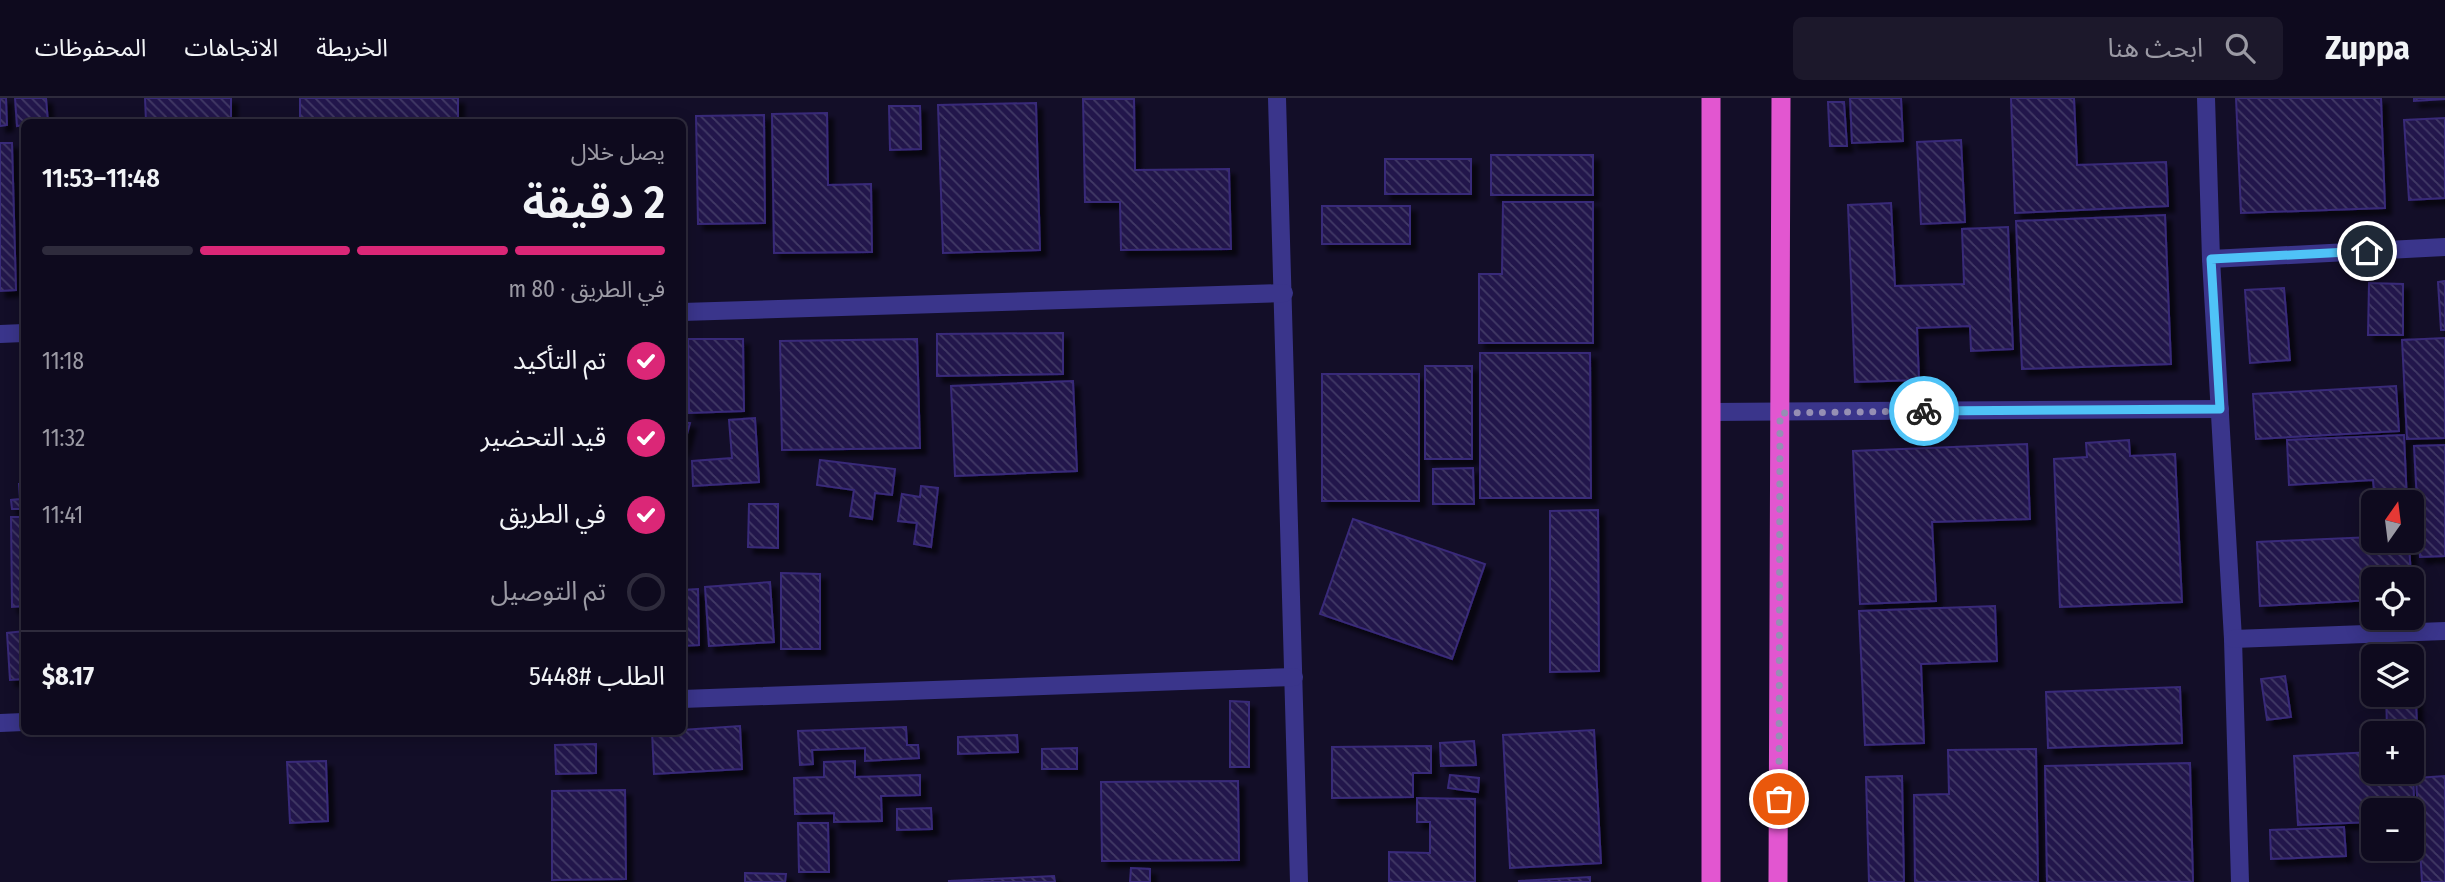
<!DOCTYPE html>
<html lang="ar">
<head>
<meta charset="utf-8">
<style>
	:root { --surface:#0e0a1e; --page:#1c182b; --text:#f1f3f6; --muted:#9b9aa4; --line:#2e2b3c; --accent:#db2777 }
	body { margin:0; font-family:"Fira Sans Condensed","Noto Sans Arabic",sans-serif; background:var(--page); color:var(--text); direction:rtl; height:100vh; display:flex; flex-direction:column; font-size:26px; white-space:nowrap }
	* { box-sizing:border-box; margin:0 }
	p { font-size:23px; color:var(--muted) }
	.icon { flex:none; width:38px; height:38px; fill:none; stroke:currentColor; stroke-width:2; stroke-linecap:round; stroke-linejoin:round }
	.map { position:relative; flex:1; overflow:hidden; direction:ltr }
	.sheet { position:absolute; left:21px; top:21px; width:665px; height:616px; display:flex; flex-direction:column; background:var(--surface); border-radius:10px; box-shadow:0 4px 18px #0003,0 0 0 2px var(--line); direction:rtl }
	.sheet>* { flex:none }
	.needle { width:46px; rotate:14deg }
	.tools { position:absolute; left:2361px; top:392px; display:grid; gap:14px }
	.tools a { display:grid; place-items:center; width:63px; height:63px; border-radius:10px; background:var(--surface); box-shadow:0 4px 18px #0003,0 0 0 2px var(--line); font-size:35px }
	.pin { position:absolute; display:grid; place-items:center; width:60px; height:60px; color:#fff; margin:-30px; border:4px solid #fff; border-radius:50%; box-shadow:0 2px 7px #0007 }
	.courier { position:absolute; display:grid; place-items:center; width:70px; height:70px; margin:-35px; border:5px solid #4fc3f7; border-radius:50%; background:#fff; color:#222; box-shadow:0 2px 9px #0007 }
	.head em { font-style:normal; font-weight:600 }
	.head div { display:flex; flex-direction:column-reverse }
	.head { display:flex; align-items:center; justify-content:space-between; height:119px; padding:0 21px }
	h1 { font-size:46px; font-weight:600; line-height:52px }
	.bar { display:grid; grid-template-columns:repeat(4,1fr); gap:10px 7px; align-content:center; height:84px; padding:0 21px }
	.bar i { height:9px; border-radius:5px; background:var(--line) }
	.bar .selected { background:var(--accent) }
	.bar p { grid-column:span 4 }
	.line { display:flex; align-items:center; gap:18px; padding:0 21px; border-top:2px solid var(--line) }
	.line div { flex:1 }
	ol { padding:0 21px; list-style:none }
	li { display:flex; align-items:center; gap:21px; height:77px }
	li p { margin-inline-start:auto }
	li .icon { padding:7px; border-radius:50%; background:var(--accent); color:#fff; stroke-width:4 }
	li:last-child { color:var(--muted) }
	li i { width:38px; height:38px; border:4px solid var(--line); border-radius:50% }
	header { display:flex; align-items:center; gap:42px; box-sizing:border-box; height:98px; padding:0 35px; background:var(--surface); border-bottom:2px solid var(--line) }
	header strong { font-size:33px }
	nav { display:flex; gap:38px; margin-inline-start:auto; font-size:24px }
	.search { width:490px; height:63px; background:var(--page); display:flex; align-items:center; gap:18px; box-sizing:border-box; padding:0 24px; border-radius:10px; color:var(--muted); font-size:26px }
	.map>svg:first-child { display:block }
	.building { fill:url(#building-back-hatch); stroke:#392979; stroke-width:2; filter:url(#shadow) }
	.lines { fill:none; stroke-linecap:round; stroke-linejoin:round }
	.minor { stroke:#3a358b; stroke-width:18 }
	.trunk { stroke:#e256d0; stroke-width:19 }
	.done { stroke:#958fb4; stroke-width:7; stroke-dasharray:0 12.6 }
	.route { stroke:#4fc3f7; stroke-width:9 }
</style>
</head>
<body>
<header>
<strong>Zuppa</strong>
<div class="search"><svg class="icon" aria-label="search" viewBox="0 0 24 24"><circle cx="10" cy="10" r="6"/><path d="M15 15l6 6"/></svg>ابحث هنا</div>
<nav><a>الخريطة</a><a>الاتجاهات</a><a>المحفوظات</a></nav>
</header>
<div class="map">
<svg width="2445" height="784" viewBox="0 0 2445 784">
	<defs>
		<pattern id="building-back-hatch" width="6" height="6" patternUnits="userSpaceOnUse" patternTransform="scale(1.75)"><rect width="6" height="6" fill="#23184b"/><path d="M-1 5l2 2M0 0l6 6M5-1l2 2" fill="none" stroke="#423966"/></pattern>
		<filter id="shadow"><feDropShadow dx="6" dy="6" stdDeviation="2" flood-color="#0009"/></filter>
	</defs>
	<rect width="100%" height="100%" fill="#130e28"/>
	<g class="building">
		<path d="M0 0H6L7 27 0 28Z"/>
		<path d="M15 0H46L48 24H24V27L17 28Z"/>
		<path d="M145 0H231V24H146Z"/>
		<path d="M300 0H458V21L300 20Z"/>
		<path d="M1850 0H1901L1903 43 1852 45Z"/>
		<path d="M2011 0H2074L2077 67 2166 64 2168 108 2015 115Z"/>
		<path d="M2236 0H2381L2385 110 2241 115Z"/>
		<path d="M2414 0H2445V1L2414 3Z"/>
		<path d="M1083 1H1134L1135 72 1229 71 1231 151 1121 152 1120 104H1085Z"/>
		<path d="M1828 4H1844L1847 48H1830Z"/>
		<path d="M1036 5 1040 152 943 155 938 7Z"/>
		<path d="M889 8H920L921 51 890 52Z"/>
		<path d="M827 15 828 87 871 86 872 154 774 155 772 16Z"/>
		<path d="M764 17 765 125 698 126 696 18Z"/>
		<path d="M2445 20V100L2409 102 2404 22Z"/>
		<path d="M1961 42 1965 124 1921 126 1917 44Z"/>
		<path d="M0 45H12L16 192 0 193Z"/>
		<rect x="1491" y="57" width="102" height="40"/>
		<rect x="1385" y="61" width="86" height="35"/>
		<path d="M1503 104H1593V245H1479V176H1502Z"/>
		<path d="M1891 105 1895 188 1964 186 1962 131 2008 129 2013 251 1971 253 1970 228 1917 230 1919 282 1855 284 1848 107Z"/>
		<rect x="1322" y="108" width="88" height="38"/>
		<path d="M2165 117 2171 266 2022 271 2016 123Z"/>
		<path d="M2445 183V232H2441L2438 184Z"/>
		<path d="M2369 185 2403 186V237H2368Z"/>
		<path d="M2284 190 2290 262 2250 265 2245 192Z"/>
		<path d="M1063 235V276L937 278V236Z"/>
		<path d="M2445 240V340L2407 341 2402 242Z"/>
		<path d="M688 241H743L744 313 689 315Z"/>
		<path d="M917 241 920 350 782 352 780 243Z"/>
		<path d="M1480 255H1590L1591 400H1480Z"/>
		<rect x="1425" y="268" width="47" height="93"/>
		<rect x="1322" y="276" width="97" height="127"/>
		<path d="M1073 283 1077 373 955 378 951 288Z"/>
		<path d="M2396 288 2399 333 2256 341 2253 296Z"/>
		<path d="M755 320 759 384 693 388 692 363 732 360 729 322Z"/>
		<path d="M682 324 690 325 682 354Z"/>
		<path d="M2404 337 2407 404H2375L2373 382 2289 387 2287 342Z"/>
		<path d="M2129 342 2130 358 2175 356 2182 504 2060 509 2054 361 2087 359 2086 345Z"/>
		<path d="M2027 346 2030 421 1932 424 1936 503 1860 506 1853 353Z"/>
		<path d="M2445 347V458L2420 459 2414 348Z"/>
		<path d="M820 362 895 371 892 397 875 395 872 421 850 418 854 392 817 387Z"/>
		<path d="M1473 370 1474 406H1433V371Z"/>
		<path d="M19 386H24V411H12L11 402 20 401Z"/>
		<path d="M921 388 938 390 931 449 914 446 917 425 898 423 902 396 920 399Z"/>
		<path d="M749 406H778V450L748 449Z"/>
		<path d="M1598 412 1599 573 1550 574V413Z"/>
		<path d="M11 419H24V508L12 509Z"/>
		<path d="M1353 421 1485 466 1452 561 1320 516Z"/>
		<path d="M2373 439V443H2409L2411 481H2373V502L2260 508 2257 444Z"/>
		<path d="M781 475 820 476V551H781Z"/>
		<path d="M770 484 774 544 709 548 705 489Z"/>
		<path d="M698 491 699 547 682 548V492Z"/>
		<path d="M1995 508 1997 563 1921 566 1924 645 1865 647 1859 513Z"/>
		<path d="M24 533V581L10 582 7 535Z"/>
		<path d="M2285 578 2291 619 2267 622 2261 581Z"/>
		<path d="M2412 580H2415L2417 627 2387 629 2386 597H2412Z"/>
		<path d="M2180 589 2182 645 2048 650 2046 594Z"/>
		<path d="M1230 603 1249 604V669H1230Z"/>
		<path d="M740 628 742 671 654 676 652 634Z"/>
		<path d="M906 629 907 647H918L919 660 865 663V650L812 652 813 666 800 667 798 633Z"/>
		<path d="M1594 632 1601 765 1510 770 1503 637Z"/>
		<path d="M1017 637 1018 654 958 656V639Z"/>
		<path d="M1474 643 1476 667 1441 668 1440 645Z"/>
		<path d="M596 646V675L556 676 555 647Z"/>
		<path d="M1431 648V675H1413V699L1332 700V649Z"/>
		<path d="M1077 650V671H1042V651Z"/>
		<path d="M2036 651 2038 784H1915L1914 697 1949 696 1948 652Z"/>
		<path d="M2373 654V674H2412V654L2415 722H2412V712H2373V724L2298 727 2294 658Z"/>
		<path d="M326 663 328 723 290 725 287 664Z"/>
		<path d="M855 663V679L920 677V697L881 698 882 723 834 724V715L795 716 794 680 824 679V664Z"/>
		<path d="M2190 665 2193 784H2047L2045 668Z"/>
		<path d="M1450 677 1479 680 1478 694 1448 690Z"/>
		<path d="M1902 678 1904 784H1869L1866 679Z"/>
		<path d="M2445 678V784H2422L2416 680Z"/>
		<path d="M1238 683 1239 762 1102 763 1101 684Z"/>
		<path d="M625 692 626 781 552 782V693Z"/>
		<path d="M1417 700 1475 701V784H1389V754L1430 755V724H1417Z"/>
		<path d="M931 710 932 731 897 732V711Z"/>
		<path d="M798 725H828L829 774H799Z"/>
		<path d="M2344 729 2346 758 2271 761 2270 732Z"/>
		<path d="M1131 770 1150 771V784H1130Z"/>
		<path d="M745 775 786 776 785 784H745Z"/>
		<path d="M1054 778 1055 784H949V783Z"/>
		<path d="M1590 779V784H1519V783Z"/>
	</g>
	<g class="lines">
		<g class="minor">
			<path d="M1277 0 1299 784"/>
			<path d="M2206 0 2211 161 2233 541 2240 784"/>
			<path d="M2211 161 2445 149"/>
			<path d="M682 214 1284 195"/>
			<path d="M0 236 24 235"/>
			<path d="M1711 314 2220 311"/>
			<path d="M2233 541 2445 533"/>
			<path d="M682 601 1294 579"/>
			<path d="M0 625 24 624"/>
		</g>
		<g class="trunk">
			<path d="M1711 784V0"/>
			<path d="M1778 784 1781 0"/>
		</g>
	</g>
	<g class="lines">
		<path class="done" d="M1779 701 1780 315 1924 313"/>
		<path class="route" d="M1924 313 2220 311 2211 161 2367 153"/>
	</g>
</svg>
<div class="tools">
<a><svg class="needle" viewBox="-14 -14 28 28"><path d="M0-13l5 13h-10z" fill="#e53935"/><path d="M0 13l5-13h-10z" fill="#9b9aa4"/></svg></a>
<a><svg class="icon" aria-label="locate" viewBox="0 0 24 24"><circle cx="12" cy="12" r="6"/><path d="M12 2v4M12 18v4M2 12h4M18 12h4"/></svg></a>
<a><svg class="icon" aria-label="layers" viewBox="0 0 24 24"><path d="M12 4l9 5-9 5-9-5zM3 14l9 5 9-5"/></svg></a>
<a>+</a>
<a>−</a>
</div>
<div class="pin" style="left:1779px;top:701px;background:#ea580c"><svg class="icon" aria-label="bag" viewBox="0 0 24 24"><path d="M5 8h14l-1 12H6zM9 8a3 3 0 0 1 6 0"/></svg></div>
<div class="pin" style="left:2367px;top:153px;background:#1f2937"><svg class="icon" aria-label="home" viewBox="0 0 24 24"><path d="M3 11l9-7 9 7M6 9v11h12V9"/></svg></div>
<div class="courier" style="left:1924px;top:313px"><svg class="icon" aria-label="bike" viewBox="0 0 24 24"><circle cx="6" cy="16" r="4"/><circle cx="18" cy="16" r="4"/><path d="M6 16l4-8h5l3 8M10 8l3 8H6M13 5h3"/></svg></div>
<section class="sheet">
<div class="head"><div><h1>2 دقيقة</h1><p>يصل خلال</p></div><em>11:48–11:53</em></div>
<div class="bar"><i class="selected"></i><i class="selected"></i><i class="selected"></i><i></i><p>في الطريق · 80 m</p></div>
<ol>
<li><svg class="icon" aria-label="check" viewBox="0 0 24 24"><path d="M5 12l5 5 9-10"/></svg>تم التأكيد<p>11:18</p></li>
<li><svg class="icon" aria-label="check" viewBox="0 0 24 24"><path d="M5 12l5 5 9-10"/></svg>قيد التحضير<p>11:32</p></li>
<li><svg class="icon" aria-label="check" viewBox="0 0 24 24"><path d="M5 12l5 5 9-10"/></svg>في الطريق<p>11:41</p></li>
<li><i></i>تم التوصيل</li>
</ol>
<div class="line" style="height:91px"><div>الطلب #5448</div><b>$8.17</b></div>
</section>
</div>
</body>
</html>
